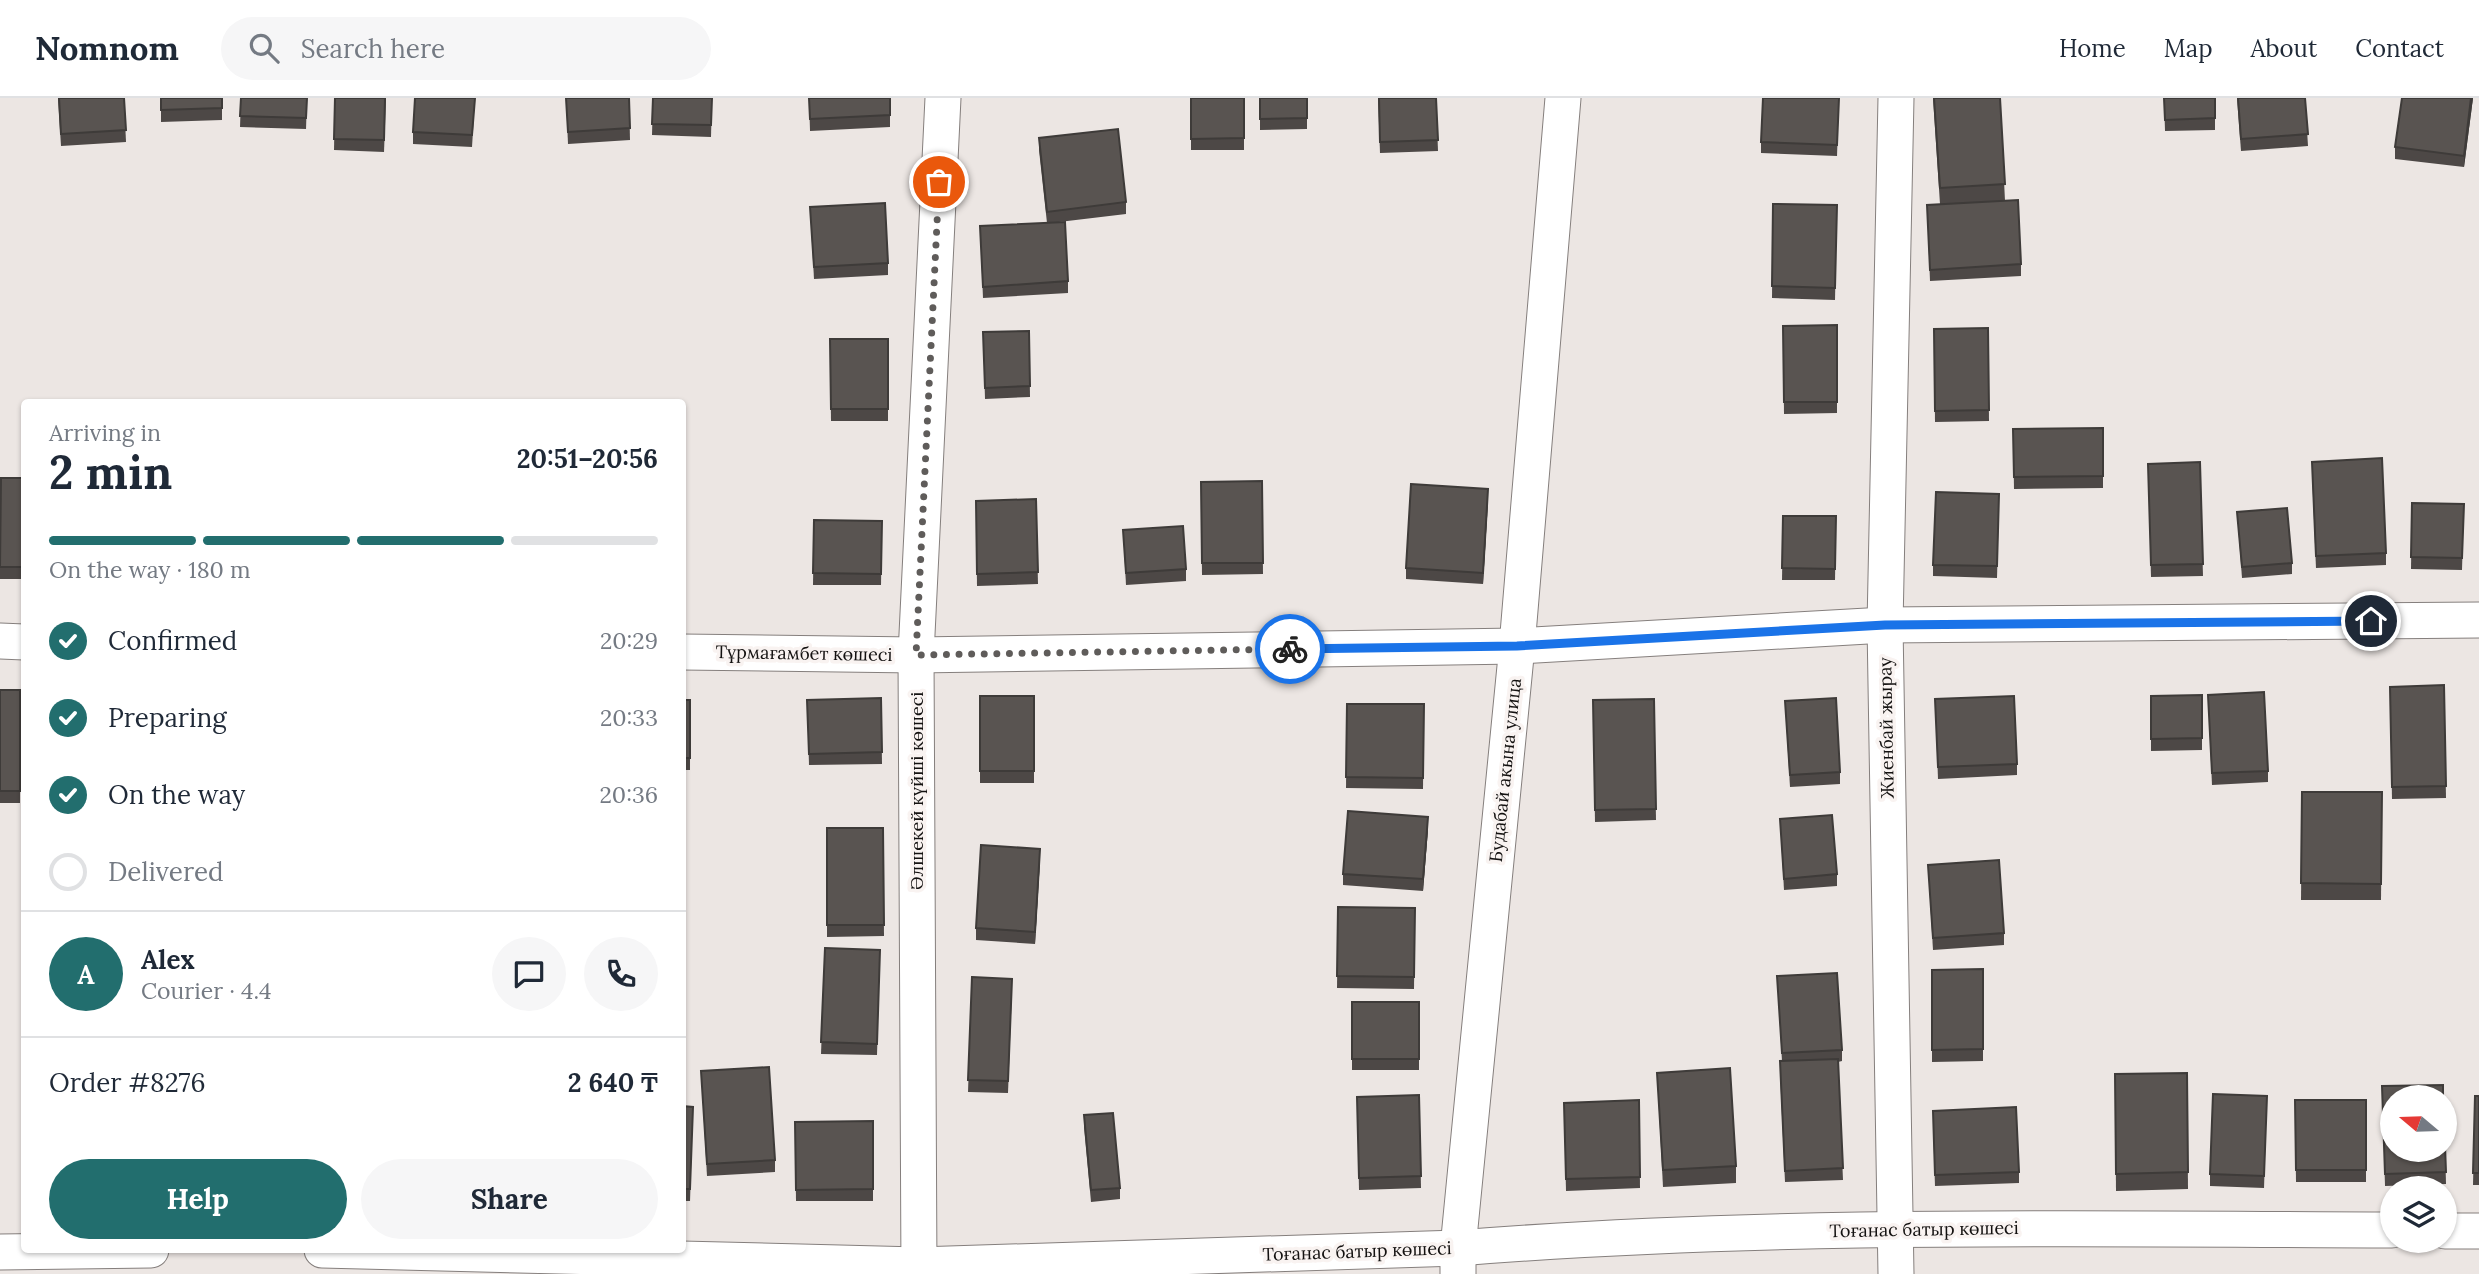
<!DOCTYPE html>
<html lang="en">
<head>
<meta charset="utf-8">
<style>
	:root { --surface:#fff; --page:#f6f6f7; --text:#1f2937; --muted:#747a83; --line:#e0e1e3; --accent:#226e6e }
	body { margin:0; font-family:Lora,serif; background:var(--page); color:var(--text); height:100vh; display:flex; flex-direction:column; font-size:26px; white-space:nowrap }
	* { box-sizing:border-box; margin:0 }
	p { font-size:23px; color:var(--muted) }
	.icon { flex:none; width:38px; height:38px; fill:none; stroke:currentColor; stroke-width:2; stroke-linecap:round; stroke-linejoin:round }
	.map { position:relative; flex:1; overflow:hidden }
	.side { position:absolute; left:21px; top:301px; width:665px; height:854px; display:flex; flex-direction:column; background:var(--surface); border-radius:7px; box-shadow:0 2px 5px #0004 }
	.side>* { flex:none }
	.needle { width:46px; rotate:289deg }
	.controls { position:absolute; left:2380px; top:987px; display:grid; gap:14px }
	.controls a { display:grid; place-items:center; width:77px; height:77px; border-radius:50%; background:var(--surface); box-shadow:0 2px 5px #0004; font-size:35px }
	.pin { position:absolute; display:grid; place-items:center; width:60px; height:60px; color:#fff; margin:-30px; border:4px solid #fff; border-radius:50%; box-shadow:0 2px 7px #0007 }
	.courier { position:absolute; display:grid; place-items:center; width:70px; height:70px; margin:-35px; border:5px solid #1a73e8; border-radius:50%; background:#fff; color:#222; box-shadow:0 2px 9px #0007 }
	.summary em { font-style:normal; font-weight:800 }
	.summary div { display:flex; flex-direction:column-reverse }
	.summary { display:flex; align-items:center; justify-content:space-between; height:119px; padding:0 28px }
	h1 { font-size:46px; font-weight:800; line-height:52px }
	.bar { display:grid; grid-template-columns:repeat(4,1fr); gap:10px 7px; align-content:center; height:84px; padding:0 28px }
	.bar i { height:9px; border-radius:5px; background:var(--line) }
	.bar .selected { background:var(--accent) }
	.bar p { grid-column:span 4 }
	.line { display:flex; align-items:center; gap:18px; padding:0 28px; border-top:2px solid var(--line) }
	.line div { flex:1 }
	.round { display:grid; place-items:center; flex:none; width:74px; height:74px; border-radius:37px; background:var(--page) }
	ol { padding:0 28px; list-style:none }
	li { display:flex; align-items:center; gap:21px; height:77px }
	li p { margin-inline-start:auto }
	li .icon { padding:7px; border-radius:50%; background:var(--accent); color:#fff; stroke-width:4 }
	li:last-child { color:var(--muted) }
	li i { width:38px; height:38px; border:4px solid var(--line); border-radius:50% }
	.primary-button { display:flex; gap:14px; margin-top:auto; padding:14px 28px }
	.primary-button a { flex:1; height:80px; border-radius:42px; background:var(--accent); color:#fff; font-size:28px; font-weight:800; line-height:80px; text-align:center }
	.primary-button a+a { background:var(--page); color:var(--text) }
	header { display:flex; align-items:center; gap:42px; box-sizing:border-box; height:98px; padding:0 35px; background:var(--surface); border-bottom:2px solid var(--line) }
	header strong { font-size:33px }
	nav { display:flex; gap:38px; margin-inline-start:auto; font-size:24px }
	.search { width:490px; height:63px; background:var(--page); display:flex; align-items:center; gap:18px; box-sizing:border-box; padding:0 24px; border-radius:38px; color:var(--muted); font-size:26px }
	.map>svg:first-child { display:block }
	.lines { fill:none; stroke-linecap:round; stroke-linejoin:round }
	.street-casing { stroke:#857f7d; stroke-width:37 }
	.street { stroke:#fff; stroke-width:35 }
	.wall { fill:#4d4846 }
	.shaded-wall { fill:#3e3b39 }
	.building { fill:#595451; stroke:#3e3b39; stroke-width:2 }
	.done { stroke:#5f5c5a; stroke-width:7; stroke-dasharray:0 12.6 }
	.route { stroke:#1a73e8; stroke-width:9 }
	.labels { text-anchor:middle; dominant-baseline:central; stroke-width:7; stroke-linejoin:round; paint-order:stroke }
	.street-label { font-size:18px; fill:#131110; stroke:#f9f3f1 }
</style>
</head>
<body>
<header>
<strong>Nomnom</strong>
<div class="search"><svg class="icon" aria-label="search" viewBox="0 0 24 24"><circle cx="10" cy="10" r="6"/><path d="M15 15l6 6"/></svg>Search here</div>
<nav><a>Home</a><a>Map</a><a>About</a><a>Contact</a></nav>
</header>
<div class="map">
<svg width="2479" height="1176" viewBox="0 0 2479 1176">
	<rect width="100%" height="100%" fill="#ece6e3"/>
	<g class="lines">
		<g class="street-casing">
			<g id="street">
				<path d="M1896 0 1885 527 1896 1176"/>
				<path d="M0 543 24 544"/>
				<path d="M682 554 916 557 1517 548 1885 527 2479 522"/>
				<path d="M2445 1133H2479"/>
				<path d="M322 1152 918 1167 1458 1150C1769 1125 2081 1131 2392 1132"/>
				<path d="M0 1154 151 1152"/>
				<path d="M919 1176 916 557 943 0"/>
				<path d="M1458 1176V1150L1517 548 1563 0"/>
			</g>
		</g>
		<use href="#street" class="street"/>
	</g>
	<g class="wall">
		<path d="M58 0H124L126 44 61 48Z"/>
		<path d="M161 0H222V22L161 24Z"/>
		<path d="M241 0H307L306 31 240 29Z"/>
		<path d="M335 0H386L384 54 334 52Z"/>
		<path d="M475 0 472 49 413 46V34Z"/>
		<path d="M566 0H629L630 42 568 46Z"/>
		<path d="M653 0H712L711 39 652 37Z"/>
		<path d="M809 0H890V29L810 33Z"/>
		<rect x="1191" y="0" width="53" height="52"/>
		<path d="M1260 0H1307V31L1260 32Z"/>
		<path d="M1378 0H1436L1438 53 1380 55Z"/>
		<path d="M1839 0 1837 58 1761 55V44Z"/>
		<path d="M1933 0H2000L2005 103 2021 166V178L1930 183 1927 107 1940 106Z"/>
		<path d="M2164 0H2215V32L2165 33Z"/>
		<path d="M2237 0H2305L2308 48 2241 53Z"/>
		<path d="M2402 0H2473L2464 69 2395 61V49Z"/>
		<path d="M1039 40 1126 104V116L1059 124 1068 183V195L983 200 980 128 1047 125 1039 52Z"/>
		<path d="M1773 106 1837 107 1835 202 1772 200Z"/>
		<path d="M810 109 888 165V177L814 181Z"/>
		<path d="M1837 227V315L1784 316 1783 228Z"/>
		<path d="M1988 230 1989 323 1935 324 1934 231Z"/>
		<path d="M1029 233 1030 299 985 301 983 234Z"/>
		<path d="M830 241H888V323H831Z"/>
		<path d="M2103 330V390L2014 391 2013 331Z"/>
		<path d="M2200 364 2203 478 2151 479 2148 366Z"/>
		<path d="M2312 375 2386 455V467L2316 470Z"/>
		<path d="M24 380V481H0V439Z"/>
		<path d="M1262 383 1263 476 1202 477 1201 384Z"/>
		<path d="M1036 401 1038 486 977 488 976 403Z"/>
		<path d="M1488 403 1483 486 1406 481V470Z"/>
		<path d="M2412 405 2464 406 2462 472 2411 471Z"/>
		<path d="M1999 408 1997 480 1933 478V467Z"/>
		<path d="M2237 414 2292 465V476L2242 480Z"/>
		<path d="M1783 418H1836L1835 482H1782Z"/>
		<path d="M814 422 882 423 881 487H813Z"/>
		<path d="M1123 432 1186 471V483L1126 487Z"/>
		<path d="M2444 587 2446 700 2392 701 2390 589Z"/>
		<rect x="0" y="592" width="20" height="113"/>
		<path d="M2202 597V652L2151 653V598Z"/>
		<path d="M2208 597 2268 673V684L2212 687Z"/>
		<rect x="980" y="598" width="54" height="87"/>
		<path d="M881 600 882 666 809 667 807 602Z"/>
		<path d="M1654 601 1656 722 1595 724 1593 602Z"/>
		<path d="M1935 601 2017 666V677L1938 681Z"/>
		<rect x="682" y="602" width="8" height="70"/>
		<path d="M1785 603 1840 674V686L1790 689Z"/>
		<path d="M1347 606H1424L1423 691 1346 690Z"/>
		<path d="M2302 694H2382L2381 802H2301Z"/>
		<path d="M1780 721 1837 776V788L1784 792Z"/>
		<path d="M827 730H883L884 838 827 839Z"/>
		<path d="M1428 731 1423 793 1343 787V776Z"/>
		<path d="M1040 762 1035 846 976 842V830Z"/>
		<path d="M1928 767 2004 835V847L1933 852Z"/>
		<path d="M1338 809 1415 810 1414 891 1337 890Z"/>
		<path d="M825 850 880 852 877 957 821 956Z"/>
		<path d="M1983 871V963L1932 964V872Z"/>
		<path d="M1777 878 1842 952V963L1838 964 1843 1082 1785 1084 1780 975 1782 963Z"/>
		<path d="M972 879 1012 892 1008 995 968 994Z"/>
		<rect x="1352" y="904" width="67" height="68"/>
		<path d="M701 973 775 1062V1074L707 1078Z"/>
		<path d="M1657 975 1736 1068V1085L1663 1089Z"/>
		<path d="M2187 975 2188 1091 2116 1093 2115 976Z"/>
		<path d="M2382 988 2445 1047 2446 1086 2385 1088Z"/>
		<path d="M1419 997 1421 1090 1359 1092 1357 999Z"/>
		<path d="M2267 998 2264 1090 2210 1088V1076Z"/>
		<path d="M2475 998H2479V1087H2473Z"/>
		<path d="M1639 1002 1640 1090 1566 1093 1564 1005Z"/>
		<path d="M2295 1002H2366V1084H2296Z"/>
		<path d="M682 1008 693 1009 690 1103H682Z"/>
		<path d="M1084 1017 1120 1090V1101L1091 1104 1084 1029Z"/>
		<path d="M873 1023V1103H796L795 1024Z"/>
		<path d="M1933 1025 2019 1074V1085L1935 1088Z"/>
	</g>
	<g class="shaded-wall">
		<path d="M2471 0H2473L2464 69V58Z"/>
		<path d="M1488 391V403L1483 486V475Z"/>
		<path d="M1428 719V731L1423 793V781Z"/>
		<path d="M1040 751V762L1035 846V834Z"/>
	</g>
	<g class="building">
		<path d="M59 0H124L126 32 61 36Z"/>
		<path d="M161 0H222V10L161 12Z"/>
		<path d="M241 0H307L306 20 240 18Z"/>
		<path d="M335 0H385L384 42 334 41Z"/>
		<path d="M415 0H475L472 37 413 34Z"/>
		<path d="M566 0H629L630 30 568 34Z"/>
		<path d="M653 0H712L711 27 652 26Z"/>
		<path d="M809 0H890V17L810 21Z"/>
		<path d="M1191 0H1244V40L1191 41Z"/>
		<path d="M1260 0H1307V20L1260 21Z"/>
		<path d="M1379 0H1436L1438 42 1380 44Z"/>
		<path d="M1763 0H1839L1837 47 1761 44Z"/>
		<path d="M1934 0H2000L2005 86 1940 90Z"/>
		<path d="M2164 0H2215V20L2165 22Z"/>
		<path d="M2238 0H2305L2308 36 2241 41Z"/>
		<path d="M2402 0H2471L2464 58 2395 49Z"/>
		<path d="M1118 31 1126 104 1047 114 1039 40Z"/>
		<path d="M2018 102 2021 166 1930 172 1927 107Z"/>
		<path d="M885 105 888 165 814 169 810 109Z"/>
		<path d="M1773 106 1837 107 1835 190 1772 188Z"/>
		<path d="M1065 124 1068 183 983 189 980 128Z"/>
		<path d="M1837 227V304H1784L1783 228Z"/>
		<path d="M1988 230 1989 312 1935 313 1934 231Z"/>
		<path d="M1029 233 1030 288 985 290 983 234Z"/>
		<path d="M830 241H888V311H831Z"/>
		<path d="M2103 330V378L2014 379 2013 331Z"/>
		<path d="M2382 360 2386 455 2316 458 2312 364Z"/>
		<path d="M2200 364 2203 466 2151 467 2148 366Z"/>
		<path d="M1 380H24V469H0Z"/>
		<path d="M1262 383 1263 465H1202L1201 384Z"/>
		<path d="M1411 386 1488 391 1483 475 1406 470Z"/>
		<path d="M1936 394 1999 396 1997 468 1933 467Z"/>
		<path d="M1036 401 1038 474 977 476 976 403Z"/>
		<path d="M2412 405 2464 406 2462 460 2411 459Z"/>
		<path d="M2287 410 2292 465 2242 469 2237 414Z"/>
		<path d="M1783 418H1836L1835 471 1782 470Z"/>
		<path d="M814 422 882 423 881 476 813 475Z"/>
		<path d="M1183 428 1186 471 1126 475 1123 432Z"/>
		<path d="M2444 587 2446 688 2392 689 2390 589Z"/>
		<rect x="0" y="592" width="20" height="101"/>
		<path d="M2264 594 2268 673 2212 675 2208 597Z"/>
		<path d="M2202 597V640L2151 641V598Z"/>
		<rect x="980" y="598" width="54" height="75"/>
		<path d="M2014 598 2017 666 1938 669 1935 601Z"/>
		<path d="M881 600 882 654 809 656 807 602Z"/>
		<path d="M1836 600 1840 674 1790 677 1785 603Z"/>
		<path d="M1654 601 1656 711 1595 712 1593 602Z"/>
		<rect x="682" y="602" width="8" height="58"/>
		<path d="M1347 606H1424L1423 680 1346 679Z"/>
		<path d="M2302 694H2382L2381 786 2301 785Z"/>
		<path d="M1348 713 1428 719 1423 781 1343 776Z"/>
		<path d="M1832 717 1837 776 1784 781 1780 721Z"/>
		<path d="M827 730H883L884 827H827Z"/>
		<path d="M981 747 1040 751 1035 834 976 830Z"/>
		<path d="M1999 762 2004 835 1933 840 1928 767Z"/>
		<path d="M1338 809 1415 810 1414 879 1337 878Z"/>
		<path d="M825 850 880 852 877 946 821 944Z"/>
		<path d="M1983 871V951L1932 952V872Z"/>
		<path d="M1837 875 1842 952 1782 955 1777 878Z"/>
		<path d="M972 879 1012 881 1008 983 968 982Z"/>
		<rect x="1352" y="904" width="67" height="57"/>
		<path d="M1838 961 1843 1070 1785 1073 1780 963Z"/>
		<path d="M769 969 775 1062 707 1066 701 973Z"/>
		<path d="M1730 970 1736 1068 1663 1072 1657 975Z"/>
		<path d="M2187 975 2188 1074 2116 1076 2115 976Z"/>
		<path d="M2443 987V999H2392V1052H2445V1047L2446 1074 2385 1076 2382 988Z"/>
		<path d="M2213 996 2267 998 2264 1078 2210 1076Z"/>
		<path d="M1419 997 1421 1078 1359 1080 1357 999Z"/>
		<path d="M2475 998H2479V1075H2473Z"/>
		<path d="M1639 1002 1640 1079 1566 1081 1564 1005Z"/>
		<path d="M2295 1002H2366V1072H2296Z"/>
		<path d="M682 1008 693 1009 690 1091H682Z"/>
		<path d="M2016 1009 2019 1074 1935 1077 1933 1013Z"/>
		<path d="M1113 1015 1120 1090 1091 1092 1084 1017Z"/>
		<path d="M873 1023V1091L796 1092 795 1024Z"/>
	</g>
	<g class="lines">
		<path class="done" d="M939 84 916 557 1290 551"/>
		<path class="route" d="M1290 551 1517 548 1885 527 2371 523"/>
	</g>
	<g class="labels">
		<g class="street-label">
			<text transform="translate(804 555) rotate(1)">Тұрмағамбет көшесі</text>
			<text transform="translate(1886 630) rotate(-91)">Жиенбай жырау</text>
			<text transform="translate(1505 672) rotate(-84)">Будабай акына улица</text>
			<text transform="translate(916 693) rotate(-90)">Әлшекей күйші көшесі</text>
			<text transform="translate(1924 1131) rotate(-1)">Тоғанас батыр көшесі</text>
			<text transform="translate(1357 1153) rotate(-2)">Тоғанас батыр көшесі</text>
		</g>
	</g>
</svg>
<div class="controls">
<a><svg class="needle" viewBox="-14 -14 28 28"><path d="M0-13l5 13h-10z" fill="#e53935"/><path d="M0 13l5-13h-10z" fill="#747a83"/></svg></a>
<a><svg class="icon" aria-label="layers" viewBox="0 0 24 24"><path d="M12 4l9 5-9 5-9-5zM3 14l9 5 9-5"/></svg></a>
</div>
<div class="pin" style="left:939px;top:84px;background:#ea580c"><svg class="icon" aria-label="bag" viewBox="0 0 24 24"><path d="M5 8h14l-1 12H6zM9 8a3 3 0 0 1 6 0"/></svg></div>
<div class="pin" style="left:2371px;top:523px;background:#1f2937"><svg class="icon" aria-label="home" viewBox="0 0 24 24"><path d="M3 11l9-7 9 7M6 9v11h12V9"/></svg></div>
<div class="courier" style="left:1290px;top:551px"><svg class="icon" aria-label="bike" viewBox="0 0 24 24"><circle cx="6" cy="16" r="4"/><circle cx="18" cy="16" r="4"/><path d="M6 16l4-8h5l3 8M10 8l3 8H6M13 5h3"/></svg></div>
<section class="side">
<div class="summary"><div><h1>2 min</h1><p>Arriving in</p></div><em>20:51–20:56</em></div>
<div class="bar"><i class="selected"></i><i class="selected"></i><i class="selected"></i><i></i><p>On the way · 180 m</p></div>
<ol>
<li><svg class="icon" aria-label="check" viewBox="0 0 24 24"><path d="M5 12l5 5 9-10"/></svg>Confirmed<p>20:29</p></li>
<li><svg class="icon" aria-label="check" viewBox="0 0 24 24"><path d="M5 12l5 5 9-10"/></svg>Preparing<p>20:33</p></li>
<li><svg class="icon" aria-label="check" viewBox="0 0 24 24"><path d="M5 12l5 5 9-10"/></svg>On the way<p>20:36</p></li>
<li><i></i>Delivered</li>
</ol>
<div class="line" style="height:126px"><b class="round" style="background:var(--accent);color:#fff">A</b><div><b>Alex</b><p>Courier · 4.4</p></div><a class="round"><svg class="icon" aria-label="chat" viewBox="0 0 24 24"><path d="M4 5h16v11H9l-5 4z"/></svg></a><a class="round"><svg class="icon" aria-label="phone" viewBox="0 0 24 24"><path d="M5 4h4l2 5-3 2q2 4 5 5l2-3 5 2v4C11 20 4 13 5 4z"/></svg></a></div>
<div class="line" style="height:91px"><div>Order #8276</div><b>2 640 ₸</b></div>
<div class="primary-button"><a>Help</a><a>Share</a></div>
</section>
</div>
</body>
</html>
